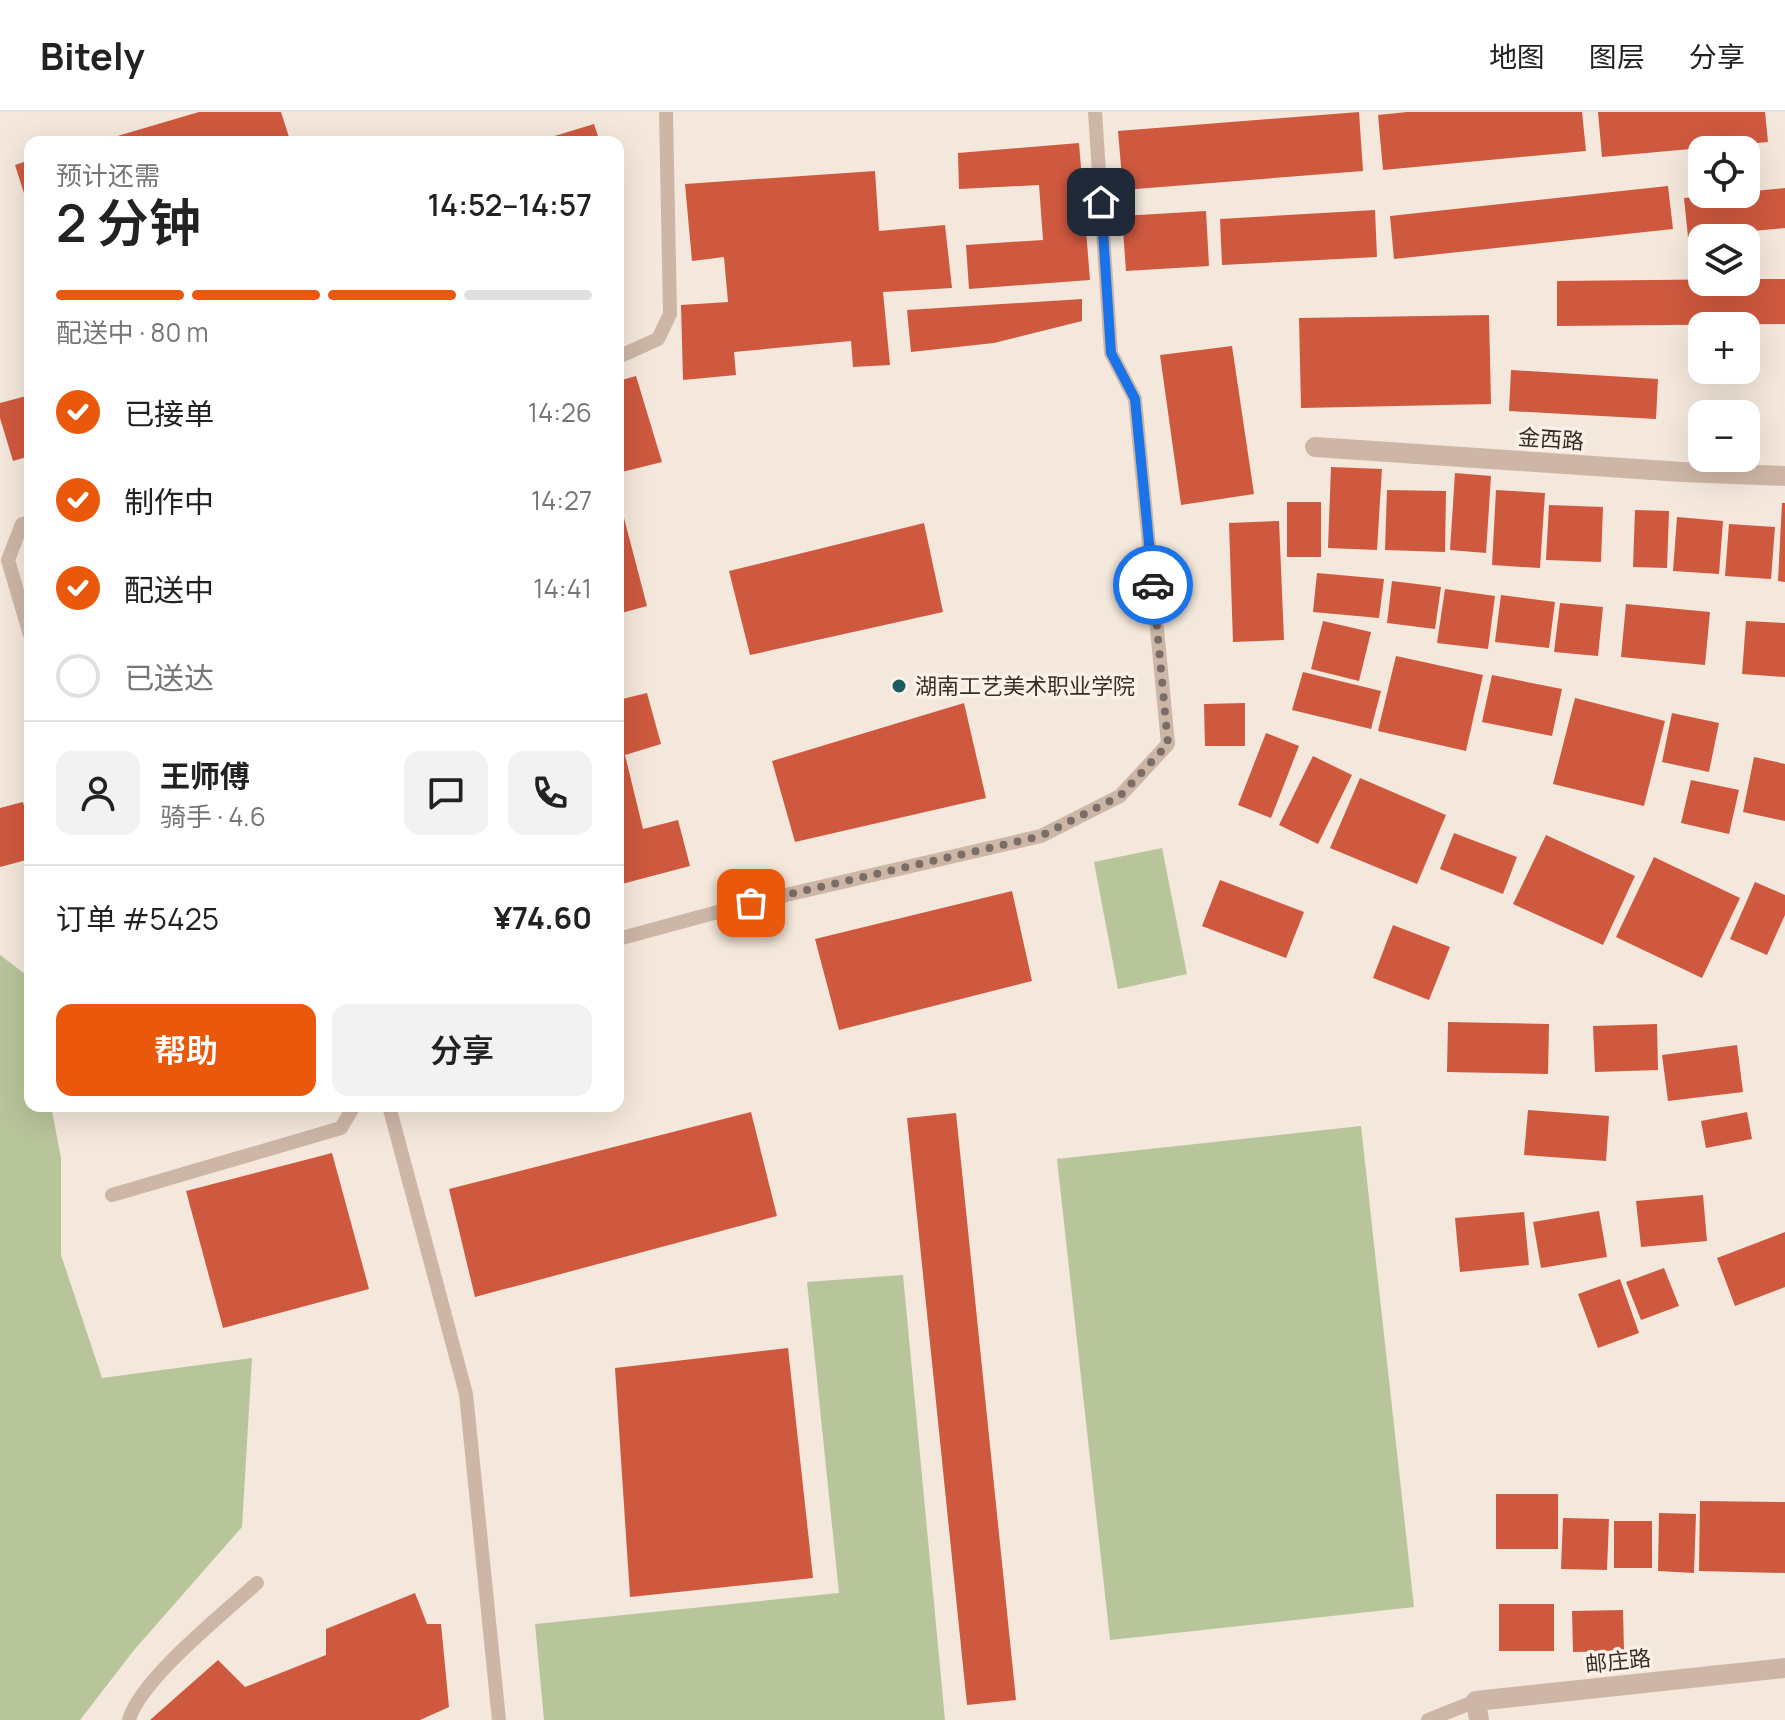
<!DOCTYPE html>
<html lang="zh">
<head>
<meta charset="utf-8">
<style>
	:root { --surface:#fff; --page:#f2f2f2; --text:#222; --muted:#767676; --line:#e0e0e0; --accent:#ea580c }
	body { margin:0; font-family:Manrope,"Noto Sans SC",sans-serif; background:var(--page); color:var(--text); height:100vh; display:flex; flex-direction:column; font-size:30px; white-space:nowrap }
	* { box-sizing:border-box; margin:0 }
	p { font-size:26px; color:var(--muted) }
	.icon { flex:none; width:44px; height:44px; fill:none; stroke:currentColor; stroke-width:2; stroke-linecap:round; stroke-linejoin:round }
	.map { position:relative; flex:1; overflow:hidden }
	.panel { position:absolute; left:24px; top:24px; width:600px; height:976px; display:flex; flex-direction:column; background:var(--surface); border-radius:16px; box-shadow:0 8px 32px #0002 }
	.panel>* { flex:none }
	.buttons { position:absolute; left:1688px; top:24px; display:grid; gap:16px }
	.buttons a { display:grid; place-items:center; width:72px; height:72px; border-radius:16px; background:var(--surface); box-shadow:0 8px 32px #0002; font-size:40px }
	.pin { position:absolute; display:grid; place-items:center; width:68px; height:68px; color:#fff; margin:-34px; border-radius:16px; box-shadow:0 4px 12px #0006 }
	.courier { position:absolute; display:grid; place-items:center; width:80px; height:80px; margin:-40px; border:6px solid #1a73e8; border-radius:50%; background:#fff; color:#222; box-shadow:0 2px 10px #0007 }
	.summary em { font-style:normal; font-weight:600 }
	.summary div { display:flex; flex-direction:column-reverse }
	.summary { display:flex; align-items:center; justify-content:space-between; height:136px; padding:0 32px }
	h1 { font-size:52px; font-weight:600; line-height:60px }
	.bar { display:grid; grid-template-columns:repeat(4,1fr); gap:12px 8px; align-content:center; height:96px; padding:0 32px }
	.bar i { height:10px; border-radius:6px; background:var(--line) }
	.bar .on { background:var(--accent) }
	.bar p { grid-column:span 4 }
	.line { display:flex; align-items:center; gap:20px; padding:0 32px; border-top:2px solid var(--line) }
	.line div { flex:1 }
	.round { display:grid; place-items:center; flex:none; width:84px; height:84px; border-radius:16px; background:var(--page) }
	ol { padding:0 32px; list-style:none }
	li { display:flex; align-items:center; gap:24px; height:88px }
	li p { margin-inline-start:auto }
	li .icon { padding:8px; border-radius:50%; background:var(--accent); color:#fff; stroke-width:4 }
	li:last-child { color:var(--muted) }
	li i { width:44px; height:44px; border:4px solid var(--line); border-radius:50% }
	.cta { display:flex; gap:16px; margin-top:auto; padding:16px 32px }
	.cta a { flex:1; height:92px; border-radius:16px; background:var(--accent); color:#fff; font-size:32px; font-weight:600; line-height:92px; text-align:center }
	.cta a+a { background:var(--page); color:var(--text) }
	header { display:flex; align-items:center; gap:48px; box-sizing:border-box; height:112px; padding:0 40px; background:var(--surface); border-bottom:2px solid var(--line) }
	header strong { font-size:38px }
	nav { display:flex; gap:44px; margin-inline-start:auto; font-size:28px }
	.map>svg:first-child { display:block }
	.green { fill:#b8c49a }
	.building { fill:#cf593e }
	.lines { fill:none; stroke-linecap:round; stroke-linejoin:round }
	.service { stroke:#cdb6a6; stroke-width:14 }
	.minor { stroke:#cdb6a6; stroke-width:20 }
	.done { stroke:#7a6d67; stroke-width:8; stroke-dasharray:0 14.4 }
	.route { stroke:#1a73e8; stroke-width:10 }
	.poi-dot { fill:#1a5d5e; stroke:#fbf1e8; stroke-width:3 }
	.labels { text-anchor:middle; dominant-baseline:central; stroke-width:7; stroke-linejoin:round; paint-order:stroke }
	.street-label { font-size:22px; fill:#392c28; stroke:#fbf1e8 }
	.poi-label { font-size:22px; fill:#392c28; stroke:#fbf1e8; text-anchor:start }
</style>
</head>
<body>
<header>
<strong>Bitely</strong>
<nav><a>地图</a><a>图层</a><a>分享</a></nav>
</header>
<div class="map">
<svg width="1785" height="1608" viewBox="0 0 1785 1608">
	<rect width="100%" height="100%" fill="#f4e7db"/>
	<g class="green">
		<path d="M1162 736 1187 862 1118 877 1094 750Z"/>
		<path d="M0 843 25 862 30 886V994H51L61 1046V1143L102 1266 252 1246 242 1415 134 1538 80 1608H0Z"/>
		<path d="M1361 1014 1414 1495 1110 1528 1057 1047Z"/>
		<path d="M903 1163 945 1608H544L535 1512 839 1481 807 1170Z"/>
	</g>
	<g class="building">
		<path d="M199 0H281L289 25 273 30H97Z"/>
		<path d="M1359 0 1363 59 1123 78 1118 19Z"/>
		<path d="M1407 0H1582L1586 39 1383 58 1378 3Z"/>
		<path d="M1598 0H1765L1768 30 1602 45Z"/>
		<path d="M594 12 600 30H538V29Z"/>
		<path d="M1079 31 1090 168 969 177 966 133 1043 128 1039 73 959 77 958 41Z"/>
		<path d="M30 48V96L29 97 15 53Z"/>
		<path d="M875 59 879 119 945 113 952 176 883 180 890 253 853 255 851 229 734 240 736 263 683 268 681 193 728 190 724 145 692 149 685 72Z"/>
		<path d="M1668 74 1673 117 1394 147 1390 104Z"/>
		<path d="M1785 76V116L1688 125 1684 86Z"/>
		<path d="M1375 98 1377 145 1222 153 1220 107Z"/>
		<path d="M1206 99 1209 154 1126 159 1122 104Z"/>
		<path d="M1746 167H1785V212L1557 214V169Z"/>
		<path d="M1082 187V209L994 231 911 240 907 198Z"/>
		<path d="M1489 203 1491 292 1301 296 1299 206Z"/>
		<path d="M1232 234 1254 382 1181 393 1160 243Z"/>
		<path d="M1511 258 1658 267 1656 307 1509 299Z"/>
		<path d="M636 264 662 350 618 361V269Z"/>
		<path d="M30 283V344L13 349 0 306V291Z"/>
		<path d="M1331 355 1382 357 1377 438 1328 436Z"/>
		<path d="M1455 361 1491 364 1486 441 1450 438Z"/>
		<path d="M1387 378 1446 379 1445 440 1385 438Z"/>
		<path d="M1496 378 1545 381 1540 456 1492 453Z"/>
		<rect x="1287" y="390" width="34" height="55"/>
		<path d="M1782 391H1785V470L1778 469Z"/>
		<path d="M1549 393 1603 395 1601 450 1546 448Z"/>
		<path d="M1635 398 1669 399 1667 456 1633 455Z"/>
		<path d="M1677 405 1723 409 1719 462 1673 459Z"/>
		<path d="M624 406 647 494 618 502V408Z"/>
		<path d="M1279 409 1284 528 1233 530 1229 411Z"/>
		<path d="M924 411 943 500 750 543 729 459Z"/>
		<path d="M1729 412 1775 415 1771 467 1725 464Z"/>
		<path d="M1317 461 1384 467 1379 506 1313 500Z"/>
		<path d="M1392 469 1441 475 1435 517 1387 511Z"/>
		<path d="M1445 477 1495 484 1488 537 1437 531Z"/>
		<path d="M1501 483 1555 490 1549 536 1495 530Z"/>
		<path d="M1560 491 1603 495 1598 544 1554 540Z"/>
		<path d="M1626 492 1710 500 1705 553 1621 545Z"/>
		<path d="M1323 509 1371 520 1359 569 1311 557Z"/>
		<path d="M1746 509 1785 511V565L1742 562Z"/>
		<path d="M1396 544 1483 563 1466 639 1378 619Z"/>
		<path d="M1303 560 1381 579 1371 617 1292 598Z"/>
		<path d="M1492 563 1562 577 1552 624 1482 610Z"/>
		<path d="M647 581 661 632 625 643 643 717 678 708 690 754 618 773V588Z"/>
		<path d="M1575 586 1665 609 1644 694 1553 672Z"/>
		<path d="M964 591 986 686 795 730 772 649Z"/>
		<path d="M1245 591V634H1205L1204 592Z"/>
		<path d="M1672 601 1719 611 1709 660 1662 650Z"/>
		<path d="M1266 621 1299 634 1271 706 1238 693Z"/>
		<path d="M1313 644 1352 663 1318 732 1279 713Z"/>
		<path d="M1754 645 1785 652V709L1743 700Z"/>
		<path d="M1360 666 1446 703 1417 772 1330 736Z"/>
		<path d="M1691 668 1739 678 1729 722 1681 711Z"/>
		<path d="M23 690 30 718V747L0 755V696Z"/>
		<path d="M1454 721 1517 745 1503 782 1440 757Z"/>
		<path d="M1546 723 1635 764 1603 833 1513 792Z"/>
		<path d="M1654 745 1740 786 1702 866 1616 825Z"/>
		<path d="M1220 768 1304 800 1286 846 1202 814Z"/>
		<path d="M1755 770 1785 783V803L1767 843 1730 827Z"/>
		<path d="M1012 779 1032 869 839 918 815 827Z"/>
		<path d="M1393 813 1450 835 1429 888 1373 866Z"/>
		<path d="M1448 910 1549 912 1548 962 1447 960Z"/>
		<path d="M1657 912 1658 958 1595 960 1593 914Z"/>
		<path d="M1737 933 1743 980 1668 989 1662 943Z"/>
		<path d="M1528 998 1609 1004 1606 1049 1524 1043Z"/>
		<path d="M751 1000 777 1104 475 1185 449 1077Z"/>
		<path d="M1747 1000 1752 1027 1706 1036 1701 1009Z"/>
		<path d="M956 1001 1016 1588 967 1593 907 1006Z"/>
		<path d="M332 1041 369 1177 223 1216 186 1079Z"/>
		<path d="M1703 1083 1707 1129 1641 1135 1636 1089Z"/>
		<path d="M1599 1099 1607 1145 1541 1156 1533 1110Z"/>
		<path d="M1524 1100 1529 1153 1460 1160 1455 1106Z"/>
		<path d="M1785 1120V1175L1735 1194 1717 1146Z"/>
		<path d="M1664 1156 1679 1194 1641 1208 1626 1170Z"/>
		<path d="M1620 1167 1639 1221 1598 1236 1578 1182Z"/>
		<path d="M788 1236 813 1466 630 1485 615 1256Z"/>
		<rect x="1496" y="1382" width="62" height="55"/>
		<path d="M1700 1389 1785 1390V1461L1699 1459Z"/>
		<path d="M1659 1401 1696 1402 1694 1461 1658 1459Z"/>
		<path d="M1563 1406 1609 1407 1607 1458 1561 1457Z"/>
		<rect x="1614" y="1409" width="38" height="47"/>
		<path d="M415 1481 427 1512H441L449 1595 420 1608H150L218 1548 245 1575 326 1543V1517Z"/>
		<rect x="1499" y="1492" width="55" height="47"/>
		<path d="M1623 1498 1624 1539 1573 1540 1572 1499Z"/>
	</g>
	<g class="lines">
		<g class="service">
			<path d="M618 245 658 227 670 202 666 0"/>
			<path d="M30 410 22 412 8 448 30 523"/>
			<path d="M618 827 751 791 1041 724 1120 684 1168 632 1135 287 1111 241 1095 0"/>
			<path d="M389 994 466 1282 499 1608"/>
			<path d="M112 1083 341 1016 354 994"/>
			<path d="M129 1608C140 1568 224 1501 257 1471"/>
			<path d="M1428 1608 1476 1589"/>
		</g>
		<g class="minor">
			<path d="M1315 335 1682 360 1785 364"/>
			<path d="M1479 1608 1476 1589 1785 1556"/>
		</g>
	</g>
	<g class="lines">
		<path class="done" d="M751 791 1041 724 1120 684 1168 632 1153 473"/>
		<path class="route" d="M1101 90 1111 241 1135 287 1153 473"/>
	</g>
	<circle class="poi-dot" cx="899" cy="574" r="8"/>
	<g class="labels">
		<g class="street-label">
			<text transform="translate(1551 327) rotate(4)">金西路</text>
			<text transform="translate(1618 1549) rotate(-6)">邮庄路</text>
		</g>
		<g class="poi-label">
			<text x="915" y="574">湖南工艺美术职业学院</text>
		</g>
	</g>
</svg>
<div class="buttons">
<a><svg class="icon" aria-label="locate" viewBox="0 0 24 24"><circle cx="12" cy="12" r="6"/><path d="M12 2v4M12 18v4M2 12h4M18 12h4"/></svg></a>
<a><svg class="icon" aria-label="layers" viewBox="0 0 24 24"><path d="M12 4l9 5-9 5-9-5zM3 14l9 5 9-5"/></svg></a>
<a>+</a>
<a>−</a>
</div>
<div class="pin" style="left:751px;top:791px;background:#ea580c"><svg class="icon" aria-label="bag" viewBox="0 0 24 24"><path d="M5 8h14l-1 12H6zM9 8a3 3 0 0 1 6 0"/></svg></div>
<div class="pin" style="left:1101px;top:90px;background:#1f2937"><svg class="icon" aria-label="home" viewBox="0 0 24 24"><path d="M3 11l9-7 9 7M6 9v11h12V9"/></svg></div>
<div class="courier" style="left:1153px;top:473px"><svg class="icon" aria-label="car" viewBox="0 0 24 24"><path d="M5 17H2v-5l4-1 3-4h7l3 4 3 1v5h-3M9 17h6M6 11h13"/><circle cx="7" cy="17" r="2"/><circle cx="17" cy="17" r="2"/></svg></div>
<section class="panel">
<div class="summary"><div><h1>2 分钟</h1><p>预计还需</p></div><em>14:52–14:57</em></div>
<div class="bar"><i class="on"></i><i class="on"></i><i class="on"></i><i></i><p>配送中 · 80 m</p></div>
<ol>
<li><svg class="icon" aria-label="check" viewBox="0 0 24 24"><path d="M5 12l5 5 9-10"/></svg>已接单<p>14:26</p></li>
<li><svg class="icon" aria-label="check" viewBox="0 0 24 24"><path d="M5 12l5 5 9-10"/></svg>制作中<p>14:27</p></li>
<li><svg class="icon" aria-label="check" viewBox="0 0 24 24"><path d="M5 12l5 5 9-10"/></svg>配送中<p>14:41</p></li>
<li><i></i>已送达</li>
</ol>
<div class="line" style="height:144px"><a class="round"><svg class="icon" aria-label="person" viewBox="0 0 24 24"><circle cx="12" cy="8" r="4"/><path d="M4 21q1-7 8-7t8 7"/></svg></a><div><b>王师傅</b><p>骑手 · 4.6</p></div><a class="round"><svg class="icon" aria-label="chat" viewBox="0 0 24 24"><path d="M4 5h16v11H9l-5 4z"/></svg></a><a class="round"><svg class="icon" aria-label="phone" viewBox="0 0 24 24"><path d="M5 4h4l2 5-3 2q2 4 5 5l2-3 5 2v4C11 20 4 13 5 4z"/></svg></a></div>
<div class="line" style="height:104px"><div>订单 #5425</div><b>¥74.60</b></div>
<div class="cta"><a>帮助</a><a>分享</a></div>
</section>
</div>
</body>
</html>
